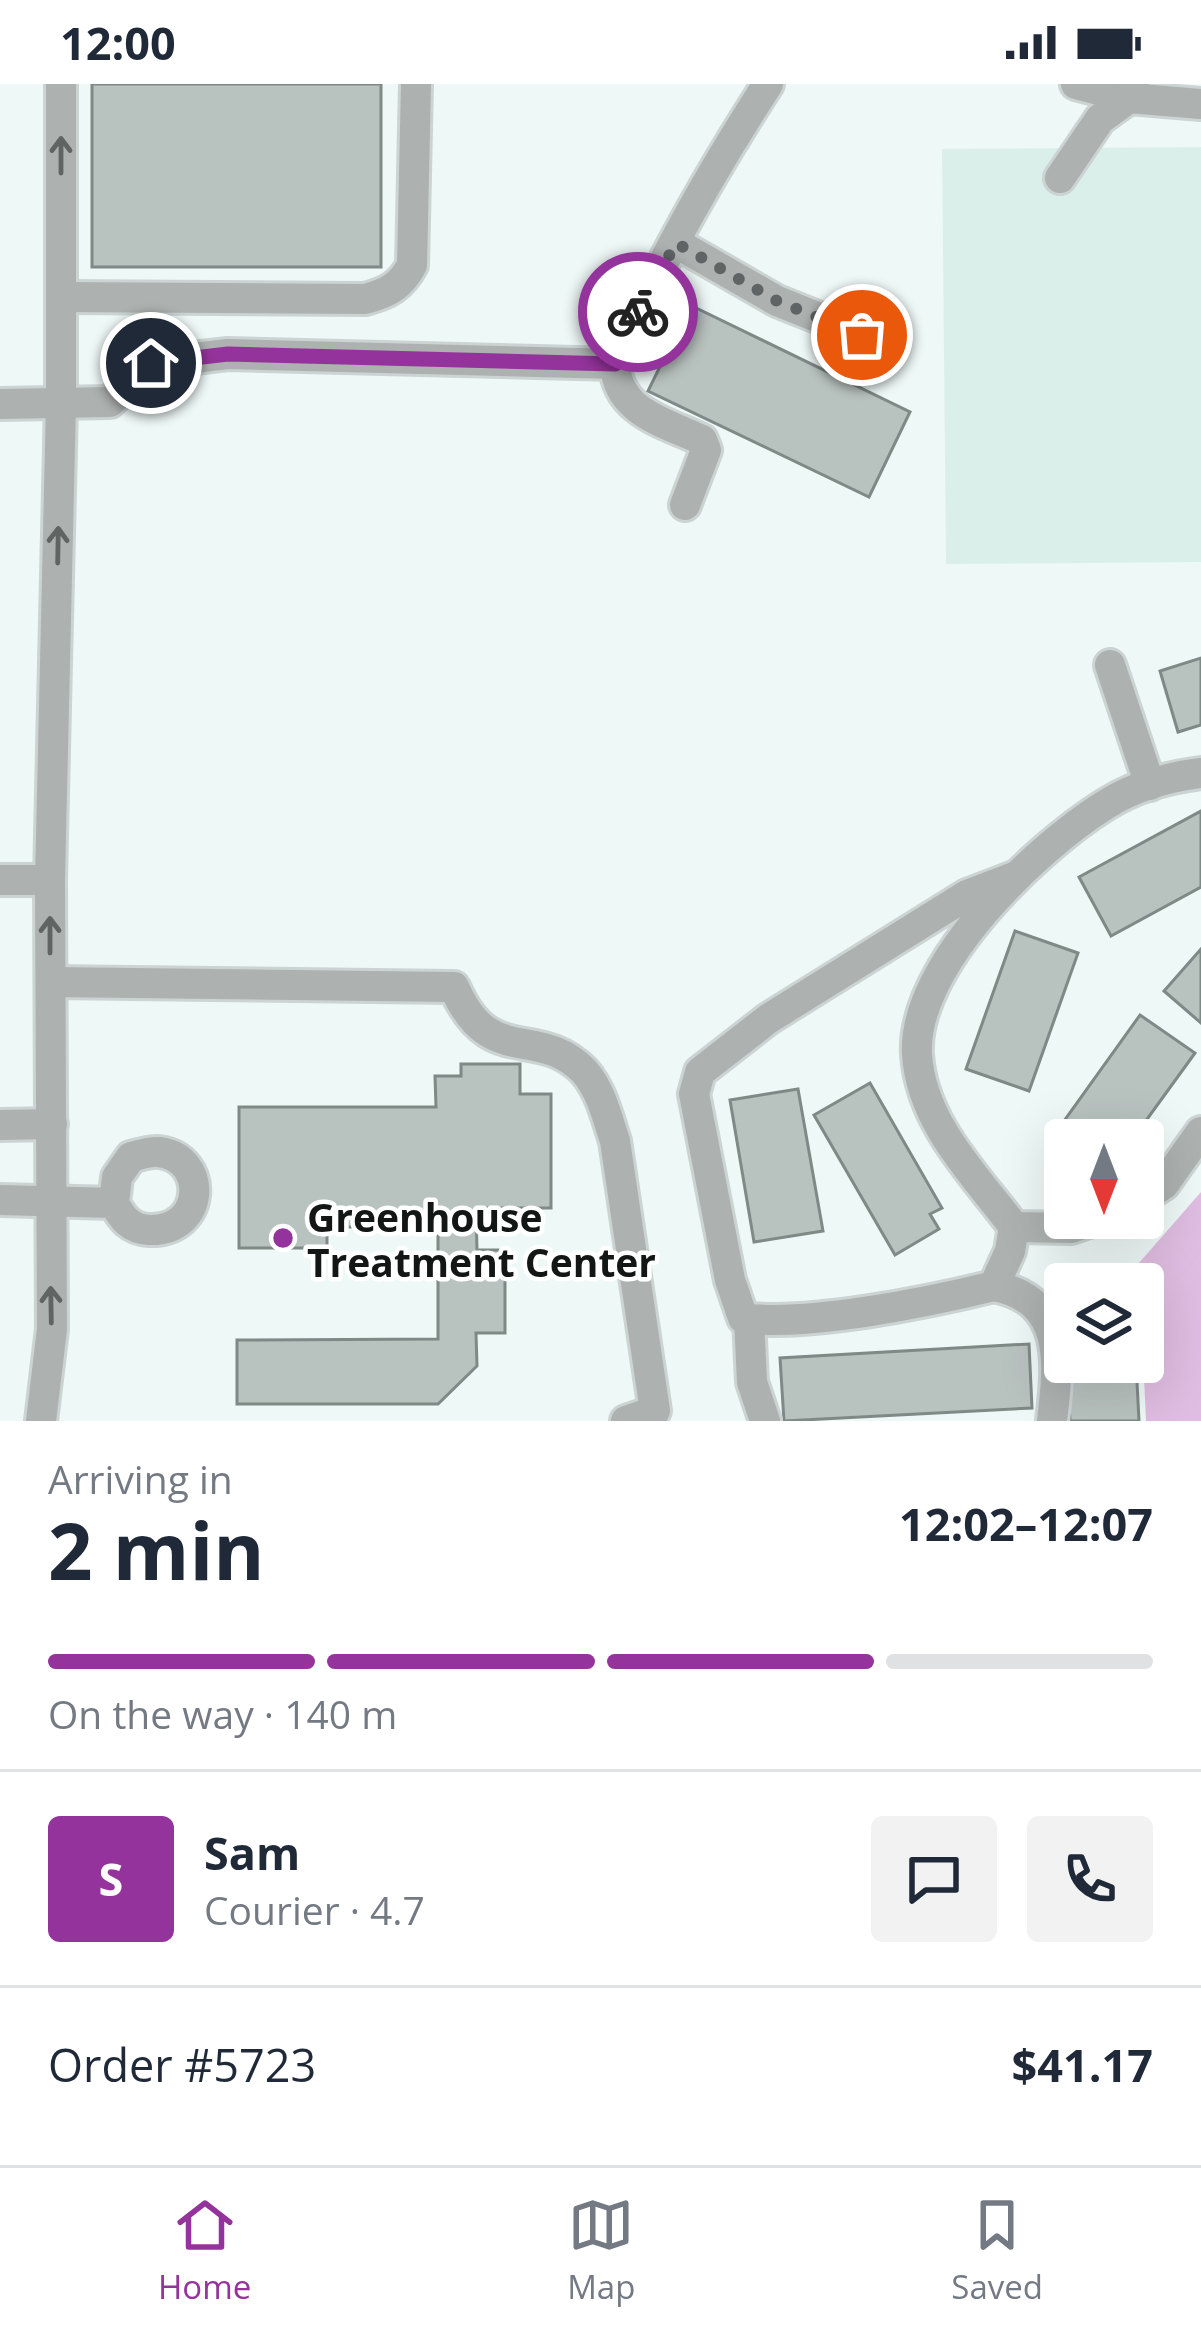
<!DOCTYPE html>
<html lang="en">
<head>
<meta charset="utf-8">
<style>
	:root { --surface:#fff; --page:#f2f2f3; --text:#1f2937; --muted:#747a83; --line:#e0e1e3; --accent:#94339b }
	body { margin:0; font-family:"Open Sans",sans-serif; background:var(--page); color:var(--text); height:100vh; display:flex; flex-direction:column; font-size:45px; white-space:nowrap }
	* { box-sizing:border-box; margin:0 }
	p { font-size:39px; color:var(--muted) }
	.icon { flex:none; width:66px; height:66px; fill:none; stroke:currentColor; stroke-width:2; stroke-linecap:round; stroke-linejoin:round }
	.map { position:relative; height:1337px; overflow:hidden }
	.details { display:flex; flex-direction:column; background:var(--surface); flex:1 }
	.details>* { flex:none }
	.needle { width:78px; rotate:180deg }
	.controls { position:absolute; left:1044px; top:1035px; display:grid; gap:24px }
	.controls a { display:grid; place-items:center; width:120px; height:120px; border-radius:12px; background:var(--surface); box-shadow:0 12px 48px #0002; font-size:60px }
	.pin { position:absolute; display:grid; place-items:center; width:102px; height:102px; color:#fff; margin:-51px; border:6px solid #fff; border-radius:50%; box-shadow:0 3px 12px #0007 }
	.courier { position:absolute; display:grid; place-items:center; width:120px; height:120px; margin:-60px; border:9px solid #94339b; border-radius:50%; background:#fff; color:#222; box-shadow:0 3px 15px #0007 }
	.head em { font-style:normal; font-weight:700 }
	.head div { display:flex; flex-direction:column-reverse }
	.head { display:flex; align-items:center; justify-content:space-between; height:204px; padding:0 48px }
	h1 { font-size:78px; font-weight:700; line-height:90px }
	.bar { display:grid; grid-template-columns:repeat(4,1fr); gap:18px 12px; align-content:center; height:144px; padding:0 48px }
	.bar i { height:15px; border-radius:9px; background:var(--line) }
	.bar .on { background:var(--accent) }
	.bar p { grid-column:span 4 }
	.line { display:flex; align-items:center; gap:30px; padding:0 48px; border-top:3px solid var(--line) }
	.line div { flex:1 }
	.round { display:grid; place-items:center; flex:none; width:126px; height:126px; border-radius:12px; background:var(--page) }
	.status { display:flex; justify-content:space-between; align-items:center; height:84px; padding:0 60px; background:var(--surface); direction:ltr }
	.status svg { height:33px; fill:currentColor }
	.tabs { display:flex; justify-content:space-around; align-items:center; height:168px; border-top:3px solid var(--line); background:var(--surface); font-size:33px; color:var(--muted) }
	.tabs a { display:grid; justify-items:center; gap:6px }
	.tabs .on { color:var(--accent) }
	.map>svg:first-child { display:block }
	.built { fill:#dbefea }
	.green { fill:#dfbce1 }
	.building { fill:#b8c2bf; stroke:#7f8986; stroke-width:3 }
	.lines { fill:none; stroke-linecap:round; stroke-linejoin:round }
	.minor-casing { stroke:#cbd4d2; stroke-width:36 }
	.minor { stroke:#adb1b0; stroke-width:30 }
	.oneway { stroke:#606462 }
	.done { stroke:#5f6564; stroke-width:12; stroke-dasharray:0 21.6 }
	.route { stroke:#94339b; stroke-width:15 }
	.poi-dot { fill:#94339b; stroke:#fff; stroke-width:4.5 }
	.labels { text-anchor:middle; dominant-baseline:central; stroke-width:9; stroke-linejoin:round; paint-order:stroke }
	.poi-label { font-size:39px; font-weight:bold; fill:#121615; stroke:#fff; text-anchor:start }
</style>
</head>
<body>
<div class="status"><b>12:00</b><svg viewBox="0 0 49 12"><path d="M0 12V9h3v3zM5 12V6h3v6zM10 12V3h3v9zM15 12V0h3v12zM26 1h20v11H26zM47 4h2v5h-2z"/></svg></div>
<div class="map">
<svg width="1201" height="1337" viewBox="0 0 1201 1337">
	<rect width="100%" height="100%" fill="#eef8f6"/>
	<path class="built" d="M1201 63V478L946 480 942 65Z"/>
	<path class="green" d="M1201 1108V1337H1146L1139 1179Z"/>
	<g class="building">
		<rect x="92" y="0" width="289" height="183"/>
		<path d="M690 221 910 328 869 413 648 307Z"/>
		<path d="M1201 574V641L1178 648 1160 587Z"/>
		<path d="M1201 727V803L1111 852 1079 793Z"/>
		<path d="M1015 847 1078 869 1029 1007 966 985Z"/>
		<path d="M1201 865V939L1164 907Z"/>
		<path d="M1140 931 1195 969 1132 1056H1065V1070L1049 1058Z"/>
		<path d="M461 980H520V1010H551V1124H476L477 1166H505V1249H476L477 1282 438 1320H237V1256L438 1255V1143H327V1164H239V1023H436L435 992H461Z"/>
		<path d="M870 999 942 1124 930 1130 939 1145 895 1171 814 1031Z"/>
		<path d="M798 1005 823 1147 754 1158 730 1016Z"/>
		<path d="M1132 1186V1200H1065V1229L1063 1190Z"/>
		<path d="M1029 1260 1032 1324 784 1337 780 1274Z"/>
		<path d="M1067 1278H1136L1139 1337H1070Z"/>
	</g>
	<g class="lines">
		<g class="minor-casing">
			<g id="minor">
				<path d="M1076 0 1129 14 1201 20"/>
				<path d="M1060 94 1100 35 1129 14 1134 0"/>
				<path d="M676 159 777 217 862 251"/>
				<path d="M61 213 365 215C388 209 401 202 412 181L416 0"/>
				<path d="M615 280C617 328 664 338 702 356L706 366 685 421"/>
				<path d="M0 320 110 318 151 279 228 270 615 280C657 183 711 88 768 0"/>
				<path d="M1110 581 1150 701"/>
				<path d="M1014 793 967 811 768 935 700 988 694 1010 730 1196 743 1234C807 1243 929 1218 994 1202L1010 1167 1014 1143"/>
				<path d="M0 796H50"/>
				<path d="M51 898 454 903C490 986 536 939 584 987 601 1006 607 1033 615 1057L655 1327 626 1337"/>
				<path d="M0 1041 52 1040"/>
				<path d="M1143 1114 1164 1100 1201 1048"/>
				<path d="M0 1116 114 1119C122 1134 130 1145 149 1146 206 1148 209 1074 159 1068 151 1067 139 1071 131 1073L117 1093 114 1119"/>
				<path d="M1100 1134 1071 1144 1014 1143C975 1091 921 1039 917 970 912 882 1036 764 1105 721 1133 703 1169 693 1201 689"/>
				<path d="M994 1202C1066 1216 1059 1279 1052 1337"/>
				<path d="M749 1235 752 1298 765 1337"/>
				<path d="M41 1337 52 1245 50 796 61 319V0"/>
			</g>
		</g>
		<use href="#minor" class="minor"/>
	</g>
	<defs><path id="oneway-shaft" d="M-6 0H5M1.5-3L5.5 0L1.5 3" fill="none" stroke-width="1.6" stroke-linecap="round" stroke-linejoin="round" transform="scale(3)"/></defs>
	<g class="oneway">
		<use href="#oneway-shaft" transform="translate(61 71) rotate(-90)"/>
		<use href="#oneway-shaft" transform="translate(58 461) rotate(-89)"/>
		<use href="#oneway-shaft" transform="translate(50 851) rotate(-90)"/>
		<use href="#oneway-shaft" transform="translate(51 1221) rotate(-91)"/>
	</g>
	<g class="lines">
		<path class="done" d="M638 228 676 159 777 217 862 251"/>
		<path class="route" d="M151 279 228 270 615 280 638 228"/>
	</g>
	<circle class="poi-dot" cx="283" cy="1154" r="12"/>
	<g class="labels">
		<g class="poi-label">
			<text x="307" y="1132">Greenhouse<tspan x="307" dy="45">Treatment Center</tspan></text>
		</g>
	</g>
</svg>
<div class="controls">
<a><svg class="needle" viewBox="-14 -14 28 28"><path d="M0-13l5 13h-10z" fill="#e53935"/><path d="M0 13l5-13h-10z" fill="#747a83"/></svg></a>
<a><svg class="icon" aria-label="layers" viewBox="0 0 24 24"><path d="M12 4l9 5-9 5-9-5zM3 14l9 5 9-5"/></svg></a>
</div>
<div class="pin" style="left:862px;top:251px;background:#ea580c"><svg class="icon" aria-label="bag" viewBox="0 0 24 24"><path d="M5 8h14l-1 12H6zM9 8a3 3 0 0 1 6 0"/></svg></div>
<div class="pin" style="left:151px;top:279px;background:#1f2937"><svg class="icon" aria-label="home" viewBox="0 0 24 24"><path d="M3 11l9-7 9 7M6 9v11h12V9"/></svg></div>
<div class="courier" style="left:638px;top:228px"><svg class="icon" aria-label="bike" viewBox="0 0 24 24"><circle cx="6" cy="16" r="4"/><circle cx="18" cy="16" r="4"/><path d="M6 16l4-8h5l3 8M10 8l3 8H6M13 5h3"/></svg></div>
</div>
<section class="details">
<div class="head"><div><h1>2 min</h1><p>Arriving in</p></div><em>12:02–12:07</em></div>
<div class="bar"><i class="on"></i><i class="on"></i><i class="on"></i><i></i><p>On the way · 140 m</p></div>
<div class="line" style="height:216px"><b class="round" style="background:var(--accent);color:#fff">S</b><div><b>Sam</b><p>Courier · 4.7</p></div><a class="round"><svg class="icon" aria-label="chat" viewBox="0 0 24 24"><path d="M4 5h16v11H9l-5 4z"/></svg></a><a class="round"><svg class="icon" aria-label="phone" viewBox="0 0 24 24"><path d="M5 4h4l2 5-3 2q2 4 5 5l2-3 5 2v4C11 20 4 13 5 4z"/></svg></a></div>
<div class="line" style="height:156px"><div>Order #5723</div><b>$41.17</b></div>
</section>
<nav class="tabs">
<a class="on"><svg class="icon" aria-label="home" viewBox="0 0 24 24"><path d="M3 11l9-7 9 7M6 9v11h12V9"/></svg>Home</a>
<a><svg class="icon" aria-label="map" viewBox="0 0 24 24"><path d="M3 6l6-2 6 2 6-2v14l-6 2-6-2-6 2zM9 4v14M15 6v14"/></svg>Map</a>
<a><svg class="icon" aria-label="saved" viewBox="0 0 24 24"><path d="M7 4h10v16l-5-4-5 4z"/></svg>Saved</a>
</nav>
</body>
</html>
